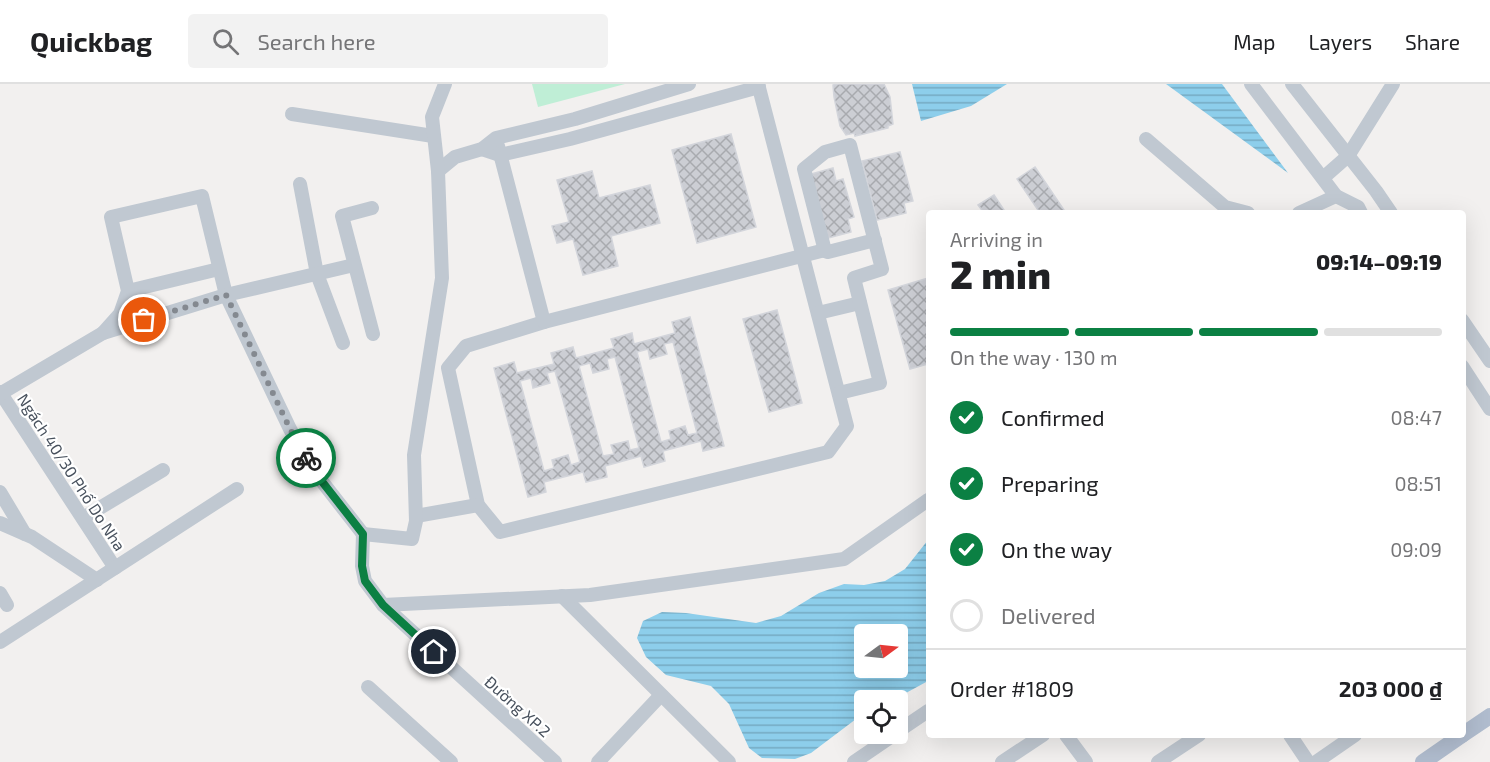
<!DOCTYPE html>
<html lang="en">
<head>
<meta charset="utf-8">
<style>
	:root { --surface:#fff; --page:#f2f2f2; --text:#202124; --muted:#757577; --line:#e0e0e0; --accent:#0b8043 }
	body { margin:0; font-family:"Exo 2",sans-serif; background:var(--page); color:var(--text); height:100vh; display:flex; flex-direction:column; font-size:22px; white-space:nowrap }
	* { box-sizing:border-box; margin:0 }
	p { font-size:20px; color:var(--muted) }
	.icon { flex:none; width:33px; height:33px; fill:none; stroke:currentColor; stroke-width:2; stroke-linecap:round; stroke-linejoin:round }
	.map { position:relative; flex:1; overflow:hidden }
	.panel { position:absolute; left:926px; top:126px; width:540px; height:528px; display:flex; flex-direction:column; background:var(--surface); border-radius:6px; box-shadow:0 6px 24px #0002 }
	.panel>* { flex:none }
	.needle { width:39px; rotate:75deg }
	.buttons { position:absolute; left:854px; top:540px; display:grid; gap:12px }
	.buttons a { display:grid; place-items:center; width:54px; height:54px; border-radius:6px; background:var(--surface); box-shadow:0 6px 24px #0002; font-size:30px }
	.pin { position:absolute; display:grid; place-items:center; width:51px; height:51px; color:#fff; margin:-26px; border:3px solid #fff; border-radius:50%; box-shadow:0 2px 6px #0007 }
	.courier { position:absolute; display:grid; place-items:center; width:60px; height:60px; margin:-30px; border:4px solid #0b8043; border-radius:50%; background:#fff; color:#222; box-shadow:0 2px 8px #0007 }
	.overview em { font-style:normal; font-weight:800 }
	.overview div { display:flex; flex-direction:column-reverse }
	.overview { display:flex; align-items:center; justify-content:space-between; height:102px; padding:0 24px }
	h1 { font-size:39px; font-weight:800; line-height:45px }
	.bar { display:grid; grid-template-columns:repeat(4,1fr); gap:9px 6px; align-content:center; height:72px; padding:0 24px }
	.bar i { height:8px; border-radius:4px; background:var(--line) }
	.bar .on { background:var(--accent) }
	.bar p { grid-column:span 4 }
	.line { display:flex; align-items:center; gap:15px; padding:0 24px; border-top:2px solid var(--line) }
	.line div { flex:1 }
	ol { padding:0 24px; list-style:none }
	li { display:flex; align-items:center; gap:18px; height:66px }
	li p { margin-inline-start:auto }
	li .icon { padding:6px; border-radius:50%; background:var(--accent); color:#fff; stroke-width:4 }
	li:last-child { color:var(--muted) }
	li i { width:33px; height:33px; border:3px solid var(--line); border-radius:50% }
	header { display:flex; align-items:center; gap:36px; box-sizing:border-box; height:84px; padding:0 30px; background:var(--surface); border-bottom:2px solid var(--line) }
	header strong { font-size:28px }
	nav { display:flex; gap:33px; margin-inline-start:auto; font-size:21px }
	.search { width:420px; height:54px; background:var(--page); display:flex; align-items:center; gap:15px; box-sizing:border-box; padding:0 21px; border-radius:6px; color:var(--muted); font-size:22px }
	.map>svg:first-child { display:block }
	.green { fill:#bfeed6 }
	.water { fill:url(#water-rules); fill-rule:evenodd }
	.building { fill:url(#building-cross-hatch); stroke:#d3d5db; stroke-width:1.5; fill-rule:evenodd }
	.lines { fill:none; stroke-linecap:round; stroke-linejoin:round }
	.minor { stroke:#c0c8d1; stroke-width:14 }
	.major { stroke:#b0bcce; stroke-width:16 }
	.done { stroke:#848990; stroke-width:6; stroke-dasharray:0 10.8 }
	.route { stroke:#0b8043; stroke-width:8 }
	.labels { text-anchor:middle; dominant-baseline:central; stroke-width:4.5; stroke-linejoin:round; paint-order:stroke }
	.street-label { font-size:16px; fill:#48515d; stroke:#fff }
</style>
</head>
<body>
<header>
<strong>Quickbag</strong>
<div class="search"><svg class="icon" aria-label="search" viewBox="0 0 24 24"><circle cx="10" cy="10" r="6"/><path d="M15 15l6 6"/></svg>Search here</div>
<nav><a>Map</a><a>Layers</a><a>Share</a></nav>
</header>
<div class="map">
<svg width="1490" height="678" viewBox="0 0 1490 678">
	<defs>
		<pattern id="water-rules" width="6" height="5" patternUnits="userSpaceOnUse" patternTransform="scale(1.5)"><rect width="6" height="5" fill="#8dceeb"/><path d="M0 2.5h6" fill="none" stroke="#75aac2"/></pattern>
		<pattern id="building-cross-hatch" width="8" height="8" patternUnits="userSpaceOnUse" patternTransform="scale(1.5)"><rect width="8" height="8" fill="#ccced4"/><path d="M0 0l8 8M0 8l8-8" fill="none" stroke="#a8aaaf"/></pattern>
	</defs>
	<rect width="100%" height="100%" fill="#f2f0ef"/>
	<path class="green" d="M532 0H625L538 23Z"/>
	<g class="water">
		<path d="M912 0H1007L971 22 921 37Z"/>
		<path d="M1166 0H1222L1288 89Z"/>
		<path d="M928 456V597L893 616H864V629L811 669 795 675 762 674 749 664 729 620 711 602 666 591 646 573 637 554 643 537 662 528 686 529 756 539 781 532 819 509 844 500 864 501 885 497 905 485ZM897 550V584H864V550Z"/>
	</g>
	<g class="building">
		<path d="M837 0H884L890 13 893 40 888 42V44L855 52 854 49 846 51 840 42 834 13 833 1Z"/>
		<path d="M731 50 756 143 697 159 672 66Z"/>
		<path d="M900 68 913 117 904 119 906 129 877 136 862 77Z"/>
		<path d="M1035 83 1066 129H1040L1017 95Z"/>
		<path d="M833 84 836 97 843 95 854 133 848 135 851 148 828 154 811 90Z"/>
		<path d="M592 87 599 114 650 101 660 139 611 152 618 182 583 191 573 155 557 159 552 142 569 138 557 96Z"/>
		<path d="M994 111 1006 129H984L978 121Z"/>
		<path d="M928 194V280L910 285 888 206Z"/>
		<path d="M777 226 802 319 769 328 743 235Z"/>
		<path d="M690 233 724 362 703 367 701 357 663 367 665 377 644 383 641 372 605 382 607 393 586 398 583 388 544 398 546 408 528 413 494 284 514 278 517 289 554 280 551 269 573 263 576 274 614 264 611 255 632 249 634 260 675 249 672 238ZM673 258 697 349 688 351 685 342 669 347 671 355 661 358 637 268 648 265 650 275 667 270 664 260ZM615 273 639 364 630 366 628 357 611 361 614 370 603 372 579 282 590 279 593 289 609 285 607 275ZM555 287 580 378 571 381 568 371 552 376 554 384 544 387 520 297 531 294 533 304 550 299 547 289Z"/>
	</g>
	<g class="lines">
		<g class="minor">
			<path d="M758 0C788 114 818 228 847 342L828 368 500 448 478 421 448 284 466 262 544 238 825 166"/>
			<path d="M1251 0 1336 112 1358 123 1361 129"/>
			<path d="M1292 0 1376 107 1391 129"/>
			<path d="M292 30 433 52"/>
			<path d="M1146 55 1225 123 1248 129"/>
			<path d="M498 62 544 238"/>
			<path d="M482 65 500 71 570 55 759 3"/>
			<path d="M438 87 455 73 482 65 496 54 575 35 689 0"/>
			<path d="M1323 94 1348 72 1393 0"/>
			<path d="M300 100 317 190 343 259"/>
			<path d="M372 124 342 132 373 250"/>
			<path d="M1299 129 1336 112"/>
			<path d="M128 207 219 185"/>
			<path d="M818 229 860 219"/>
			<path d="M1462 236 1490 277"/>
			<path d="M103 249 120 230 128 207 111 133 202 112 226 211 290 345 313 386 363 450"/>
			<path d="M1462 282 1490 325"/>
			<path d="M0 308 115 484"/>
			<path d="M839 309 880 299 854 194 882 185 850 61 825 68 804 85 825 167 828 168 875 156"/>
			<path d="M0 310 103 249 226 211 354 181"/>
			<path d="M0 408 25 450"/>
			<path d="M416 432 478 421"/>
			<path d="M83 434 163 386"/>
			<path d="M0 439 32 453 97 496"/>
			<path d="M363 450 412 455 416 437 414 371 442 194 438 87 432 33 445 0"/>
			<path d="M363 450 362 482 365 497 383 521 555 678"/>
			<path d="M0 509 7 521"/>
			<path d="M562 512 729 678"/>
			<path d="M383 521 590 511 844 475 928 416"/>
			<path d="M0 558 237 405"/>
			<path d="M368 603 451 678"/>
			<path d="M897 648 928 627"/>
			<path d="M1066 651 1086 678"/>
			<path d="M1290 651 1308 678"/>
			<path d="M598 678 661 611"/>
			<path d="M854 678 895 650"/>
			<path d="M1002 678 1043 651"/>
			<path d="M1158 678 1199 651"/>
			<path d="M1316 678 1355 651"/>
		</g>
		<g class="major">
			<path d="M1462 651 1490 632"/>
			<path d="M1423 678 1462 651"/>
		</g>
	</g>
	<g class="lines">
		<path class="done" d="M144 236 226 211 290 345 306 374"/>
		<path class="route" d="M306 374 313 386 363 450 362 482 365 497 383 521 434 568"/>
	</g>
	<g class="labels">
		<g class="street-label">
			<text transform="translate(72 388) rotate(57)">Ngách 40/30 Phố Do Nha</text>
			<text transform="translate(518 622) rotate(42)">Đường XP.2</text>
		</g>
	</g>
</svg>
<div class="buttons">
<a><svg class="needle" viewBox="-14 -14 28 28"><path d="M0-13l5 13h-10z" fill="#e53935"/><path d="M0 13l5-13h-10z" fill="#757577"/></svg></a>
<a><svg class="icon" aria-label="locate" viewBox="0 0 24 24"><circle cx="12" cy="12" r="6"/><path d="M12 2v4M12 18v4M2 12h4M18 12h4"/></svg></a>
</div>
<div class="pin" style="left:144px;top:236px;background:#ea580c"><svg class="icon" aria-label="bag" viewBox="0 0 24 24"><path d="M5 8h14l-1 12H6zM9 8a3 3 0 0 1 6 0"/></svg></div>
<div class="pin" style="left:434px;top:568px;background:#1f2937"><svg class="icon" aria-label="home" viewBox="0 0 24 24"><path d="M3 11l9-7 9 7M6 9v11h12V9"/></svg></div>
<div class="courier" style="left:306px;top:374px"><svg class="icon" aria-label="bike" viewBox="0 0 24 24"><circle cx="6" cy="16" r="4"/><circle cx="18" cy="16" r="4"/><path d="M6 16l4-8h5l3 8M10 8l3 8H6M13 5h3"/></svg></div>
<section class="panel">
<div class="overview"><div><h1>2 min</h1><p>Arriving in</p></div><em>09:14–09:19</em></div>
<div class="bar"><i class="on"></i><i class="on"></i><i class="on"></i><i></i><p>On the way · 130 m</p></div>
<ol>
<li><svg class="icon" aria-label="check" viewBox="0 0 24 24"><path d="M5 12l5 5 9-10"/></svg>Confirmed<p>08:47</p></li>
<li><svg class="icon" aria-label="check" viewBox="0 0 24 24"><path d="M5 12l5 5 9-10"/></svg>Preparing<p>08:51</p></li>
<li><svg class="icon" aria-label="check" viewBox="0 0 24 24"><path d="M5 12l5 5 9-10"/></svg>On the way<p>09:09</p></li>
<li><i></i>Delivered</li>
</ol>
<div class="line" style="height:78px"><div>Order #1809</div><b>203 000 ₫</b></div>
</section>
</div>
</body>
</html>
